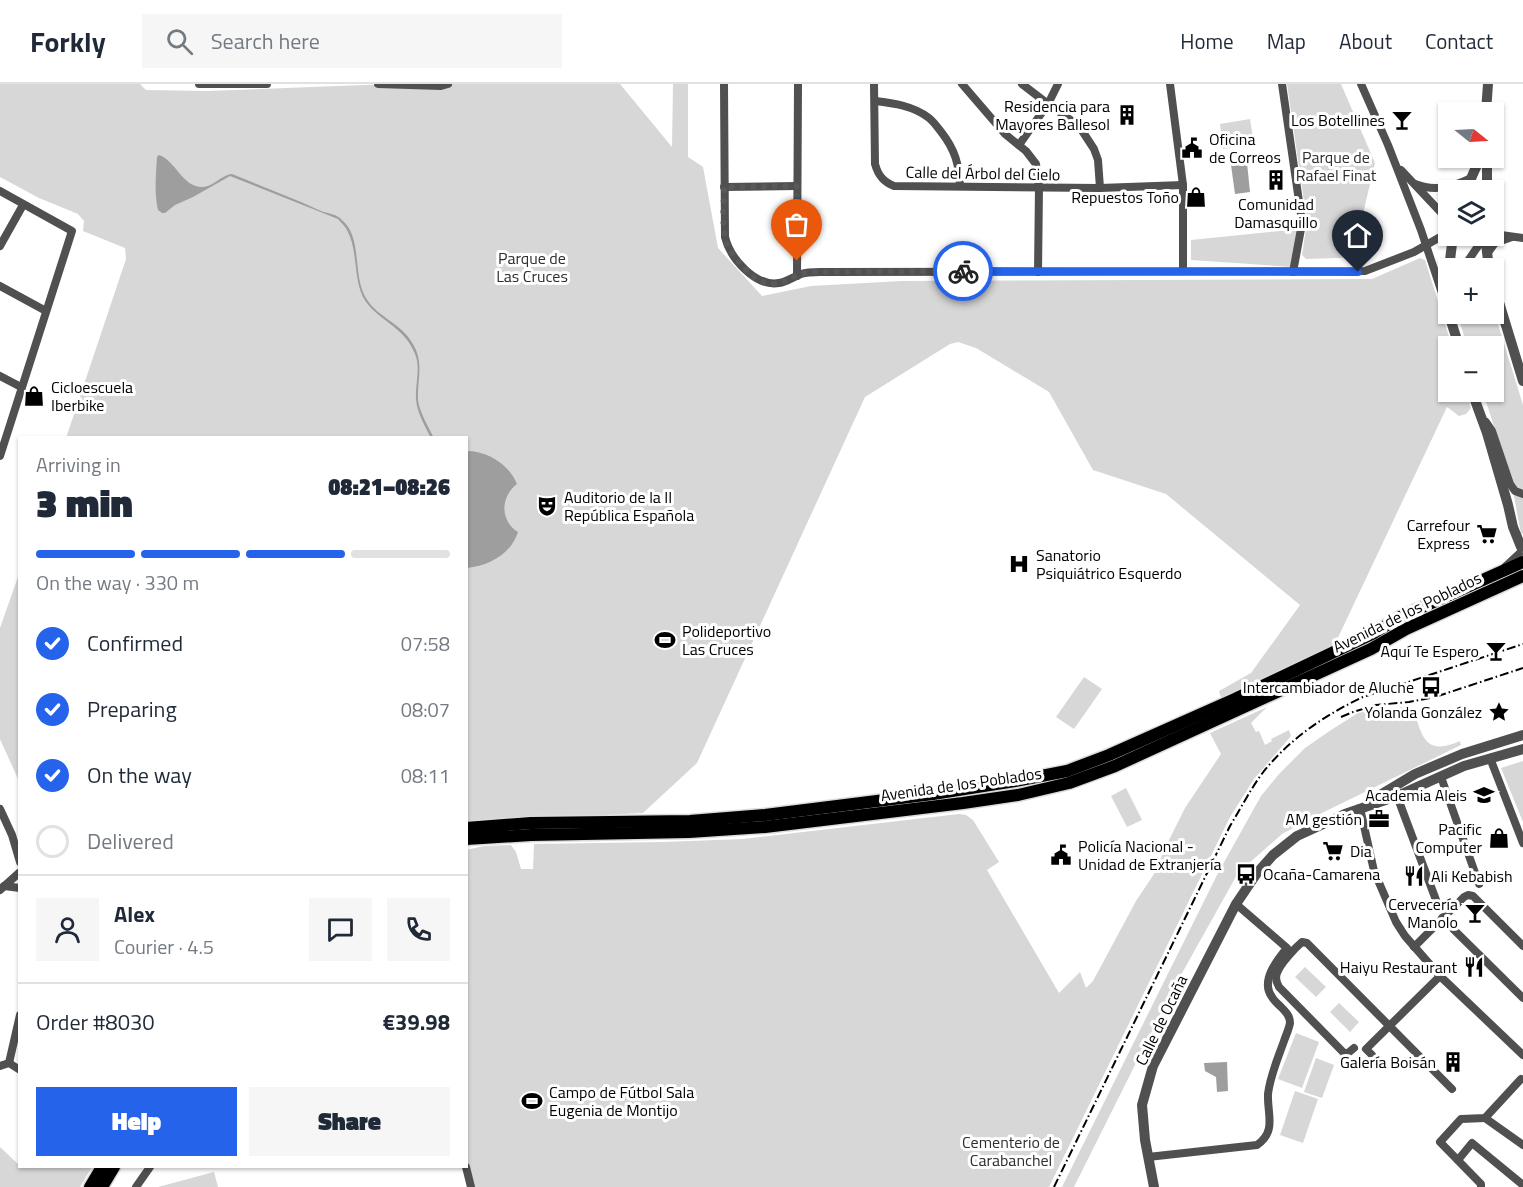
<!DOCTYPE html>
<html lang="en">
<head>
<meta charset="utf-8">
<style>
	:root { --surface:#fff; --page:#f6f6f7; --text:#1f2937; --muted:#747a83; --line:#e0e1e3; --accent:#2563eb }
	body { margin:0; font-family:"Titillium Web",sans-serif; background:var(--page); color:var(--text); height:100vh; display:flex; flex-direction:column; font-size:22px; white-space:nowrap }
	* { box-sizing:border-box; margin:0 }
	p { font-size:20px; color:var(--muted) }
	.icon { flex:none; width:33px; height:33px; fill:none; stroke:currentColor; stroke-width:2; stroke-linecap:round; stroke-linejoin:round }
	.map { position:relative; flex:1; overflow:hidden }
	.sheet { position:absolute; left:18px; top:352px; width:450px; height:732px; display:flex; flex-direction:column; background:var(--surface); border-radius:0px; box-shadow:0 2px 4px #0004 }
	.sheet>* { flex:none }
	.needle { width:39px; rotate:108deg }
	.buttons { position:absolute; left:1438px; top:18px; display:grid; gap:12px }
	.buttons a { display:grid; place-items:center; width:66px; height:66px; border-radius:0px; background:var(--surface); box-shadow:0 2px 4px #0004; font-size:30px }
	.pin { position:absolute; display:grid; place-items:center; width:51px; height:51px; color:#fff; margin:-62px -26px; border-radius:50% 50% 50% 0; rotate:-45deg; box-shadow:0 0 6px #0007 }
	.pin .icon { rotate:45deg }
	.courier { position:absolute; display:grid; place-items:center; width:60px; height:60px; margin:-30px; border:4px solid #2563eb; border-radius:50%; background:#fff; color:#222; box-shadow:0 2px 8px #0007 }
	.overview em { font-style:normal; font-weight:800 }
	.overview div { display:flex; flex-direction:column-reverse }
	.overview { display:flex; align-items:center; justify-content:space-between; height:102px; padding:0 18px }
	h1 { font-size:39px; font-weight:800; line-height:45px }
	.bar { display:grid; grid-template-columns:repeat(4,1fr); gap:9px 6px; align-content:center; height:72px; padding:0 18px }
	.bar i { height:8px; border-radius:4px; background:var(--line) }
	.bar .on { background:var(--accent) }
	.bar p { grid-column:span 4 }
	.line { display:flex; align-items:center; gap:15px; padding:0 18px; border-top:2px solid var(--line) }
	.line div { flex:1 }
	.round { display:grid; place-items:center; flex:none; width:63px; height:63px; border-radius:0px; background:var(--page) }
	ol { padding:0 18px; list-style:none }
	li { display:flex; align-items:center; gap:18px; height:66px }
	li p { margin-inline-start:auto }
	li .icon { padding:6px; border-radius:50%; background:var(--accent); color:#fff; stroke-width:4 }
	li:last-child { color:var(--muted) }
	li i { width:33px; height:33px; border:3px solid var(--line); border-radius:50% }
	.action { display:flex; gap:12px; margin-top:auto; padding:12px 18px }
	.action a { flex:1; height:69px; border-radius:0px; background:var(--accent); color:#fff; font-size:24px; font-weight:800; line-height:69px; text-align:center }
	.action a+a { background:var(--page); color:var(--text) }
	header { display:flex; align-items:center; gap:36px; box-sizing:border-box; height:84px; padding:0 30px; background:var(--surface); border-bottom:2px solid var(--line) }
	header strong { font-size:28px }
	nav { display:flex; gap:33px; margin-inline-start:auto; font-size:21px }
	.search { width:420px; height:54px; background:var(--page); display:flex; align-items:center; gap:15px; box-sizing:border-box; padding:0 21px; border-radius:0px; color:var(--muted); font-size:22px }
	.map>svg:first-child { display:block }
	.green { fill:#d7d7d7 }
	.water { fill:#9e9e9e }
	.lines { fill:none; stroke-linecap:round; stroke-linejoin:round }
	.primary-casing { stroke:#dbdbdb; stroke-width:15 }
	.minor { stroke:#505050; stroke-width:8 }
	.tertiary { stroke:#505050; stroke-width:10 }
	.primary { stroke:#000; stroke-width:12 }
	.rail { stroke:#000; stroke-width:2; stroke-dasharray:9 3 1.5 3; stroke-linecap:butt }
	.done { stroke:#595959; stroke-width:6; stroke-dasharray:0 10.8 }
	.route { stroke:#2563eb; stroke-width:8 }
	.labels { text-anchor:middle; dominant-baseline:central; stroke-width:6; stroke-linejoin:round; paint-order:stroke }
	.poi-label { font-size:16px; fill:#000; stroke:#fff; text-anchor:end }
	.park-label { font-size:16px; fill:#2e2e2e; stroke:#fff }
	.street-label { font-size:16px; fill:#000; stroke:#fff }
</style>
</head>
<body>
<header>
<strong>Forkly</strong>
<div class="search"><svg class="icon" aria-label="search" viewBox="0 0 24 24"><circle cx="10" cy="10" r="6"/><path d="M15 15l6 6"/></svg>Search here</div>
<nav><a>Home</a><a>Map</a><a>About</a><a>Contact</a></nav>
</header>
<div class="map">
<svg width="1523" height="1103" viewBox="0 0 1523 1103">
	<rect width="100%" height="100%" fill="#fff"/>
	<g class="green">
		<path d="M0 0H140L146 6 207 7 390 0H620L672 63 673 0H688V73L703 83 718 164 762 212 811 202 901 197 1372 195 1420 174 1425 176 1452 262H1449V308H1466L1471 324 1466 330 1459 332 1447 323 1335 560 1221 614 1219 607 1251 589 1300 521 1166 410 1093 386 1049 308 976 264 958 258 950 260 865 313 697 679 643 729 467 738 466 354H66L126 175 125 164 83 147 84 137 78 130 39 114 0 93Z"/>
		<path d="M1287 0H1341L1375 79 1361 138 1374 168 1365 173 1306 175 1302 171 1307 138Z"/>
		<path d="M1250 35 1254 60 1223 65 1220 40Z"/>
		<path d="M1299 145 1292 183 1191 176V156Z"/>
		<path d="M1494 227 1523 321V449L1521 450 1511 396 1483 308H1494V262H1467L1458 232V230H1494Z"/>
		<path d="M19 490V697L0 655V544Z"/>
		<path d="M1084 593 1102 605 1074 645 1056 633Z"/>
		<path d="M1267 623 1251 639 1256 648 1259 647 1265 661 1272 657 1271 655 1289 646 1291 652 1254 695 1230 733 1049 1103H472L466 1081V766L484 762 511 761 516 768 521 785H533L534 760 663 758 743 755 959 730 966 731 973 736 999 778 987 786 1059 909 1080 888 1086 904 1093 897 1136 817 1154 790 1167 760 1185 724 1221 670 1210 649Z"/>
		<path d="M1404 623 1413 624C1422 651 1424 673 1460 657L1461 661 1326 727 1282 750 1238 789 1172 907 1074 1103H1062L1218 789 1261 712 1279 690 1305 664 1331 646 1358 629 1383 624Z"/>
		<path d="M1523 677V738L1501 684Z"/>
		<path d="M1126 704 1142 736 1127 743 1111 712Z"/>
		<path d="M1305 883 1326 903 1316 913 1295 893Z"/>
		<path d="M1339 919 1359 938 1350 948 1330 928Z"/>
		<path d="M1296 949 1319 958 1302 1004 1278 995Z"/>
		<path d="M1316 974 1334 981 1322 1014 1304 1008Z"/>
		<path d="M1295 1007 1318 1015 1303 1059 1280 1051Z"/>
		<path d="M0 1063 18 1080 19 1079 20 1083H92L80 1103H0Z"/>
		<path d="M214 1088 218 1103H158Z"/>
	</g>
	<g class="water">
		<path d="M159 71C176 77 182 102 201 103 212 104 221 91 232 90L301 118C308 121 314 124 321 127 329 130 337 130 342 136 363 154 352 191 366 214 378 235 405 239 416 266 423 283 417 299 418 316 419 327 429 344 434 354H431C425 342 417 329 416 315 415 300 421 284 415 270 405 242 374 235 363 213 353 192 358 166 347 146 345 142 341 139 338 135L230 92 193 113 175 121 165 129H162L158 126C154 109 156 90 157 73Z"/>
		<path d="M1247 79 1250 108 1235 110 1231 81Z"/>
		<path d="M467 367C487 367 509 380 517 400 500 413 500 437 518 448 511 470 489 482 467 484Z"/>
		<path d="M1227 978 1228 1007 1217 1008 1216 993 1205 987 1204 979Z"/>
	</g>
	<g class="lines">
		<g class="primary-casing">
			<g id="primary">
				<path d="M466 744 531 739 690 737 765 731 933 710 1015 697 1067 687 1109 671 1235 615 1374 549 1400 533 1523 478"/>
				<path d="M466 755 531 751 689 748 765 743 963 719 1018 711 1069 699 1115 682 1371 565 1406 545 1523 492"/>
				<path d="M90 1103 102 1083"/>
				<path d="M102 1103 114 1083"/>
			</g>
		</g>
		<g class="minor">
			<path d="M199 0H267"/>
			<path d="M378 0 441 2 448 0"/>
			<path d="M724 0 725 153C730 174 755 203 779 199 787 198 793 193 801 190 807 188 813 188 820 188L1365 187 1414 168 1449 148"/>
			<path d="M874 0 875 80C878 91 883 98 894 102L1100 104 1183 101"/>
			<path d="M962 0 1005 50 1026 67 1036 80 1039 103 1038 188"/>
			<path d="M1022 0 1048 20 1079 42 1094 65 1098 76 1100 104"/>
			<path d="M1170 0 1183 101V187"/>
			<path d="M1282 0 1301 131V145L1293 188"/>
			<path d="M1361 0 1388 61 1421 146 1446 221"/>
			<path d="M875 17C893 19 914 22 929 34 934 38 938 44 942 49 955 66 959 80 960 102"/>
			<path d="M1019 61 1048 20 1058 0"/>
			<path d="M1401 86 1449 137"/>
			<path d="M1415 100C1435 108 1452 103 1471 94"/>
			<path d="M724 103 797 102"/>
			<path d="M0 107 72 147 0 372"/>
			<path d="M1494 150 1523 154"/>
			<path d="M0 162 23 121"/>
			<path d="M1487 170 1495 159 1512 153"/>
			<path d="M1463 184 1485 152"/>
			<path d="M797 192 798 0"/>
			<path d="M0 202 46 227"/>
			<path d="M0 292 21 303"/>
			<path d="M1486 338 1492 347 1510 400 1515 407 1523 410"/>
			<path d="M1505 483 1519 470"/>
			<path d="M1490 674 1523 759"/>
			<path d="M1441 693 1479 800"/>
			<path d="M1397 712 1439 824"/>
			<path d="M1360 724 1374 787 1396 838 1405 852 1440 892 1523 971"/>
			<path d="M0 725 12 751 20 778"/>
			<path d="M4 802 20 804"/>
			<path d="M0 806 20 788"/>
			<path d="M1442 834 1523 914"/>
			<path d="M1414 863 1464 813 1468 811 1473 812 1523 862"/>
			<path d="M1354 964 1348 969H1344L1279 903C1276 898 1275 894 1277 889 1280 880 1295 864 1302 858L1307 859 1452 1005"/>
			<path d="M1372 971 1366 965 1440 892"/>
			<path d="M9 979 20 931"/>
			<path d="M0 982 9 979 20 986"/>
			<path d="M1485 1034 1523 1061"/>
			<path d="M1148 1073 1257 1061C1277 1047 1267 1030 1268 1010 1270 992 1278 974 1284 957 1286 951 1289 945 1290 939 1290 932 1286 928 1281 923 1278 920 1274 917 1272 913 1260 897 1277 876 1287 864L1236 820"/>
			<path d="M1458 1076 1472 1059 1523 1101"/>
			<path d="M466 1083 471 1103"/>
			<path d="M136 1103 150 1083"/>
			<path d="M1481 1103V1100L1440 1058 1461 1035 1485 1034 1521 995"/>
		</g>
		<g class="tertiary">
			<path d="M1486 28 1488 0"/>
			<path d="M1487 74V106"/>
			<path d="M1466 106 1480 74"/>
			<path d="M1485 152 1489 184"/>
			<path d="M1449 184 1453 152"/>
			<path d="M1449 192 1448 228 1459 262"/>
			<path d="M1494 202 1523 297"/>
			<path d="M1472 308 1487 349 1508 421 1513 443 1521 463"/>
			<path d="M1375 714 1415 690 1462 670 1523 651"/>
			<path d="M1154 1103 1145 1056 1142 1021 1153 982 1236 820 1257 789 1273 771 1297 752 1345 730 1397 712 1464 682 1523 665"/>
		</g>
		<use href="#primary" class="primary"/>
		<g class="rail">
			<path d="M1341 633 1353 628 1376 621 1409 618 1435 613 1523 584"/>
			<path d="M1054 1103 1230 742C1241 724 1251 704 1264 687 1291 654 1325 631 1363 613L1523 560"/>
		</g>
	</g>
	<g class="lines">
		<path class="done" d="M797 177V102L724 103C724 122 721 145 728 163 741 181 757 207 783 198 792 195 800 189 809 188L963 187"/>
		<path class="route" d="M963 187 1358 188"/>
	</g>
	<defs>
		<g id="building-bare" transform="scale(1.62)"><path d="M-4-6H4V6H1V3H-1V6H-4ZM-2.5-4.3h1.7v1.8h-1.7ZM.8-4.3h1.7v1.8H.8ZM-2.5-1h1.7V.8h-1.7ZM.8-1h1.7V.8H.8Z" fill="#000" stroke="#fff" stroke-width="2.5" paint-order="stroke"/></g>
		<g id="bar-bare" transform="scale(1.62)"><path d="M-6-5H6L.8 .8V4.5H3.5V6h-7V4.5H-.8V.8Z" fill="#000" stroke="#fff" stroke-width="2.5" paint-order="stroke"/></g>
		<g id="civic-bare" transform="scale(1.62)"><path d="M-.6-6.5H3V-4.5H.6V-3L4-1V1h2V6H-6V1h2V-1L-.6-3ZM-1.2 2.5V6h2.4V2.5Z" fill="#000" stroke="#fff" stroke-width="2.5" paint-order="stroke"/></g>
		<g id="shop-bare" transform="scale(1.62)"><path d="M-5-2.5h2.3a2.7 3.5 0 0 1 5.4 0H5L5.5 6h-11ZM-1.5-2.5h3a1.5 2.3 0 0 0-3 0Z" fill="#000" stroke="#fff" stroke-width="2.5" paint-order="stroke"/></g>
		<g id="theatre-bare" transform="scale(1.62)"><path d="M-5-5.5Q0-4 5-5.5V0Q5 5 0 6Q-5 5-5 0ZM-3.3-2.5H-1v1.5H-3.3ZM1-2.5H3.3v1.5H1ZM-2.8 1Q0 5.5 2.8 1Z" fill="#000" stroke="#fff" stroke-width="2.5" paint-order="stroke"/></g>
		<g id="supermarket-bare" transform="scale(1.62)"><path d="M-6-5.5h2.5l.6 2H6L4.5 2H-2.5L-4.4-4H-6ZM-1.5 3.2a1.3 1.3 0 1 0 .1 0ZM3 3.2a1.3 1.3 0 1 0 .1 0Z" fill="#000" stroke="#fff" stroke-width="2.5" paint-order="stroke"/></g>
		<g id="hospital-bare" transform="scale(1.62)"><path d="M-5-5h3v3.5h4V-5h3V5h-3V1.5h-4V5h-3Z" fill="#000" stroke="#fff" stroke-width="2.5" paint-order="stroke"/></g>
		<g id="stadium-bare" transform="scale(1.62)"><path d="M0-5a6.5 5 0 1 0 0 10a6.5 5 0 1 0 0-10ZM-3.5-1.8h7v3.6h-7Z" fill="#000" stroke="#fff" stroke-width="2.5" paint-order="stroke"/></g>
		<g id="bus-bare" transform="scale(1.62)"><path d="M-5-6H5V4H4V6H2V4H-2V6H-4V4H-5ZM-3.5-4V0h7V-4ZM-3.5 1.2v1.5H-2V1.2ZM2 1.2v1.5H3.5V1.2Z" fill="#000" stroke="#fff" stroke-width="2.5" paint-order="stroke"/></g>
		<g id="sight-bare" transform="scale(1.62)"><path d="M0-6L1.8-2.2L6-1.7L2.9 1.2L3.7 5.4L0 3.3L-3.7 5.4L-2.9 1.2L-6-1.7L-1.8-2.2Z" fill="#000" stroke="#fff" stroke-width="2.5" paint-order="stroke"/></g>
		<g id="school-bare" transform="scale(1.62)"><path d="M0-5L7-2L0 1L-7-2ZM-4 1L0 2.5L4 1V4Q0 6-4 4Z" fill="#000" stroke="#fff" stroke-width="2.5" paint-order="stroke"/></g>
		<g id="office-bare" transform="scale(1.62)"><path d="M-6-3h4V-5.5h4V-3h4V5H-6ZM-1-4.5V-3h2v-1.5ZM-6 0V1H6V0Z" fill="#000" stroke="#fff" stroke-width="2.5" paint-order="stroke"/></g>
		<g id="restaurant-bare" transform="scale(1.62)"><path d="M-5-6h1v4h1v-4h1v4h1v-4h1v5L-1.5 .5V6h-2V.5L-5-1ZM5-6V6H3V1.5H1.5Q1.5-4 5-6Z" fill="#000" stroke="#fff" stroke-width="2.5" paint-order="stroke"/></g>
	</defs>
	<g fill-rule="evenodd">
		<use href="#building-bare" x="1127" y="31"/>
		<use href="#bar-bare" x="1402" y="36"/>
		<use href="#civic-bare" x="1192" y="64"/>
		<use href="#building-bare" x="1276" y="96"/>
		<use href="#shop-bare" x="1196" y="113"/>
		<use href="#shop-bare" x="34" y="312"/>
		<use href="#theatre-bare" x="547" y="422"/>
		<use href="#supermarket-bare" x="1487" y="450"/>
		<use href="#hospital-bare" x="1019" y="480"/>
		<use href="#stadium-bare" x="665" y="556"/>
		<use href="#bar-bare" x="1496" y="567"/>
		<use href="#bus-bare" x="1431" y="603"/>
		<use href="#sight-bare" x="1499" y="628"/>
		<use href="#school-bare" x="1484" y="711"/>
		<use href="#office-bare" x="1379" y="735"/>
		<use href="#shop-bare" x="1499" y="754"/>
		<use href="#supermarket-bare" x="1333" y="767"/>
		<use href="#civic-bare" x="1061" y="771"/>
		<use href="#bus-bare" x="1246" y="790"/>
		<use href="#restaurant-bare" x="1414" y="792"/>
		<use href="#bar-bare" x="1475" y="829"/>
		<use href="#restaurant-bare" x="1474" y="883"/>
		<use href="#building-bare" x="1453" y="978"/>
		<use href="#stadium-bare" x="532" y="1017"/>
	</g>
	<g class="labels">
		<g class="poi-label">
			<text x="1110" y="22">Residencia para<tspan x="1110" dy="18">Mayores Ballesol</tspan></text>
			<text x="1385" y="36">Los Botellines</text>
			<text x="1209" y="55" text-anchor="start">Oficina<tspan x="1209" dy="18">de Correos</tspan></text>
			<text x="1179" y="113">Repuestos Toño</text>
			<text x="1276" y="120" text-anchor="middle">Comunidad<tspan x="1276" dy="18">Damasquillo</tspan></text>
			<text x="51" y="303" text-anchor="start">Cicloescuela<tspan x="51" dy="18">Iberbike</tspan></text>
			<text x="564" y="413" text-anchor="start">Auditorio de la II<tspan x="564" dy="18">República Española</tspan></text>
			<text x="1470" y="441">Carrefour<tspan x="1470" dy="18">Express</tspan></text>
			<text x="1036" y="471" text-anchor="start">Sanatorio<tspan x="1036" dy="18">Psiquiátrico Esquerdo</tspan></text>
			<text x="682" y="547" text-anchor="start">Polideportivo<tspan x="682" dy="18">Las Cruces</tspan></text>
			<text x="1479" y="567">Aquí Te Espero</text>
			<text x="1414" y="603">Intercambiador de Aluche</text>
			<text x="1482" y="628">Yolanda González</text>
			<text x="1467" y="711">Academia Aleis</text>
			<text x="1362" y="735">AM gestión</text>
			<text x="1482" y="745">Pacific<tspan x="1482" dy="18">Computer</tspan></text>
			<text x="1078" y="762" text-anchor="start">Policía Nacional -<tspan x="1078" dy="18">Unidad de Extranjería</tspan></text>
			<text x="1350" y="767" text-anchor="start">Dia</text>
			<text x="1263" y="790" text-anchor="start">Ocaña-Camarena</text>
			<text x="1431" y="792" text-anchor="start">Ali Kebabish</text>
			<text x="1458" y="820">Cervecería<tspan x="1458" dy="18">Manolo</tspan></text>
			<text x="1457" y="883">Haiyu Restaurant</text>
			<text x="1436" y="978">Galería Boisán</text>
			<text x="549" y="1008" text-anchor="start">Campo de Fútbol Sala<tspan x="549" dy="18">Eugenia de Montijo</tspan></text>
		</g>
		<g class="park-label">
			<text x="1336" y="73">Parque de<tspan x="1336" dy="18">Rafael Finat</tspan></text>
			<text x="532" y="174">Parque de<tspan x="532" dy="18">Las Cruces</tspan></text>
			<text x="1011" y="1058">Cementerio de<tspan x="1011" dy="18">Carabanchel</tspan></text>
		</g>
		<g class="street-label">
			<text transform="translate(983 89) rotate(1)">Calle del Árbol del Cielo</text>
			<text transform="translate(1407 528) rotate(-26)">Avenida de los Poblados</text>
			<text transform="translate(961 700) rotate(-8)">Avenida de los Poblados</text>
			<text transform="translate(1161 936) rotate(-64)">Calle de Ocaña</text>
		</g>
	</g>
</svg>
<div class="buttons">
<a><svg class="needle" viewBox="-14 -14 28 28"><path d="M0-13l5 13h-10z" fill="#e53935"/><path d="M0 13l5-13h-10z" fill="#747a83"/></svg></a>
<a><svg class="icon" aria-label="layers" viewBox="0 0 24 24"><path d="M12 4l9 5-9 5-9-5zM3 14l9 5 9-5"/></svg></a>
<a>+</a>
<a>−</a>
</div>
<div class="pin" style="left:797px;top:177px;background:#ea580c"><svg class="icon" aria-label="bag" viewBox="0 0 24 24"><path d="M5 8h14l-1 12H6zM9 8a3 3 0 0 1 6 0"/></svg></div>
<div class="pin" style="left:1358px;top:188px;background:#1f2937"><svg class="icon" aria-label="home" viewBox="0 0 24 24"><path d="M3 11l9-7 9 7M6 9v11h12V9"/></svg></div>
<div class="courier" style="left:963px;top:187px"><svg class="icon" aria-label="bike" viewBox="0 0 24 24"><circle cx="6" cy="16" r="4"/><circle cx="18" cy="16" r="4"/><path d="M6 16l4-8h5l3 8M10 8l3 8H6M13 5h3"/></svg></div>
<section class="sheet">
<div class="overview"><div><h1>3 min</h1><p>Arriving in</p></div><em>08:21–08:26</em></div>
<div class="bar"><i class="on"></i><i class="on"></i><i class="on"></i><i></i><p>On the way · 330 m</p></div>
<ol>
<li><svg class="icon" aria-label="check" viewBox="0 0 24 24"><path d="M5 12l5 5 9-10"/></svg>Confirmed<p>07:58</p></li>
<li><svg class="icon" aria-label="check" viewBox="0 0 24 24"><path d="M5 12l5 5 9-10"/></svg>Preparing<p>08:07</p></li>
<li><svg class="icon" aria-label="check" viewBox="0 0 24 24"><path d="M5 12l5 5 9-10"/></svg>On the way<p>08:11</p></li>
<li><i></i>Delivered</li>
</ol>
<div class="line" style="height:108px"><a class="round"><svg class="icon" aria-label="person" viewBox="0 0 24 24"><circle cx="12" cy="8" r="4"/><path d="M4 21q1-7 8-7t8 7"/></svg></a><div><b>Alex</b><p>Courier · 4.5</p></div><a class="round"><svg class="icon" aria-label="chat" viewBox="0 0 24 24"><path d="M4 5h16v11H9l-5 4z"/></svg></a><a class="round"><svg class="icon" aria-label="phone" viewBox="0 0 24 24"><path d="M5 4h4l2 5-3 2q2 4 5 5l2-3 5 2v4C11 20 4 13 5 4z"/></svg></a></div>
<div class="line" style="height:78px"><div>Order #8030</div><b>€39.98</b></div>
<div class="action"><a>Help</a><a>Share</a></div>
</section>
</div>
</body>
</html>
